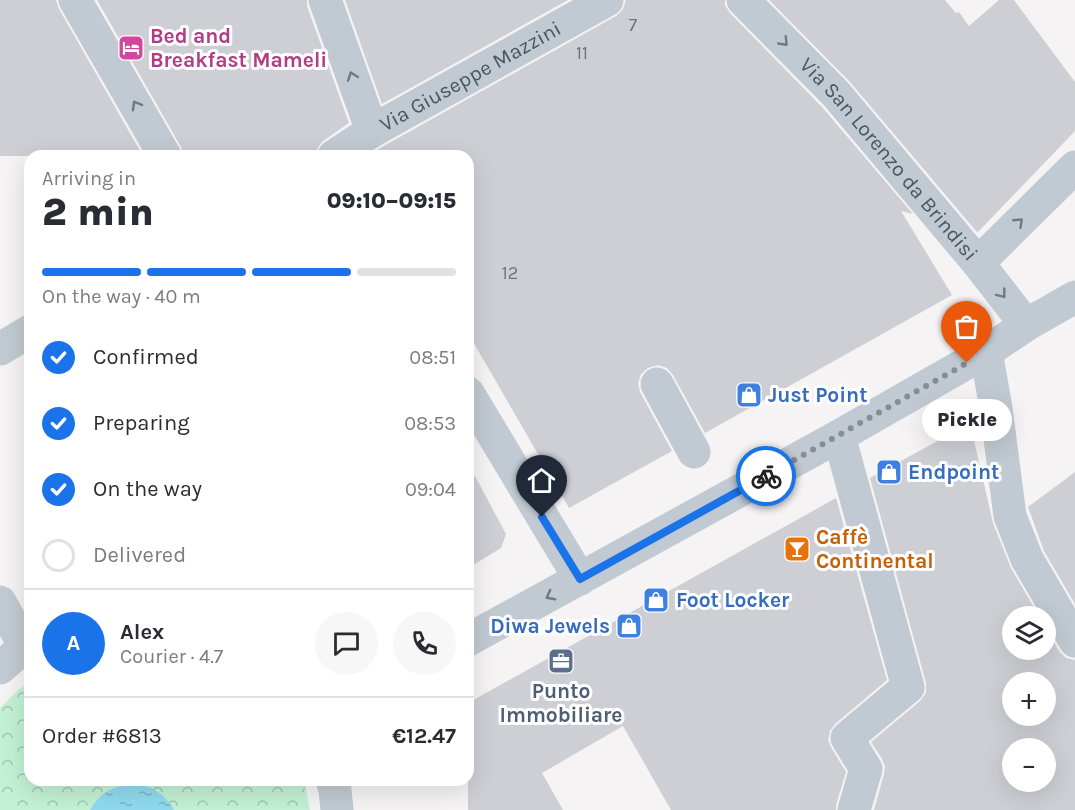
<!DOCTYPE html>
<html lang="en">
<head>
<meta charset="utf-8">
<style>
	:root { --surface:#fff; --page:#f7f7f7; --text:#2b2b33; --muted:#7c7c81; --line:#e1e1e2; --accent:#1a73e8 }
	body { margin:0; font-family:Karla,sans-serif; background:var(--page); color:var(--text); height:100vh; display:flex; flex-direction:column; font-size:22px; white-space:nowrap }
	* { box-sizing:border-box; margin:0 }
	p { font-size:20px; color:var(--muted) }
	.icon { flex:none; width:33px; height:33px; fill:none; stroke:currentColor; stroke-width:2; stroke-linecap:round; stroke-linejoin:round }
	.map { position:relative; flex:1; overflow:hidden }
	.side { position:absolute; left:24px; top:150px; width:450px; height:636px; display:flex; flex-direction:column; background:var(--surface); border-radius:18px; box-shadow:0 6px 24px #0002 }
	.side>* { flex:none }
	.controls { position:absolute; left:1002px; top:606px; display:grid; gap:12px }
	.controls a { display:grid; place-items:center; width:54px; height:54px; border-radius:50%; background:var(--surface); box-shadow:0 6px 24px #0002; font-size:30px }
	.pin { position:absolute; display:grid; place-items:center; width:51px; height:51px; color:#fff; margin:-62px -26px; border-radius:50% 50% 50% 0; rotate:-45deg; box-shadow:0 0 6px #0007 }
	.pin .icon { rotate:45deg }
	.courier { position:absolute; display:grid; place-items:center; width:60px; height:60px; margin:-30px; border:4px solid #1a73e8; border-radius:50%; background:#fff; color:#222; box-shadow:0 2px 8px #0007 }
	.bubble { position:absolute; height:42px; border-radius:21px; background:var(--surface); box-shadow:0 6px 24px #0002; font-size:20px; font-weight:800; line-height:42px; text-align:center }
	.head em { font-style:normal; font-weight:800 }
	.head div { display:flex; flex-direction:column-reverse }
	.head { display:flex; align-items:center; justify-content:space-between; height:102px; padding:0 18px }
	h1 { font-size:39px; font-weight:800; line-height:45px }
	.bar { display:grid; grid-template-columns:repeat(4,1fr); gap:9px 6px; align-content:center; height:72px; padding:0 18px }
	.bar i { height:8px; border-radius:4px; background:var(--line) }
	.bar .active { background:var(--accent) }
	.bar p { grid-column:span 4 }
	.line { display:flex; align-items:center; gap:15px; padding:0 18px; border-top:2px solid var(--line) }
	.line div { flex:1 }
	.round { display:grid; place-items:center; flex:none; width:63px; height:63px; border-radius:32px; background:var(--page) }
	ol { padding:0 18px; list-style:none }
	li { display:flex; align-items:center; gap:18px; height:66px }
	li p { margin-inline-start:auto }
	li .icon { padding:6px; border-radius:50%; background:var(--accent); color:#fff; stroke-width:4 }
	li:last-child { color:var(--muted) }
	li i { width:33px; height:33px; border:3px solid var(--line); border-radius:50% }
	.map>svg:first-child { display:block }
	.park { fill:url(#park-crowns) }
	.water { fill:url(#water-ripples) }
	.building { fill:#cdcfd5; fill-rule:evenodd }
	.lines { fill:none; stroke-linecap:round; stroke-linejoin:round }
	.street { stroke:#c1cad2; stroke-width:33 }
	.oneway { stroke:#6e7983 }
	.done { stroke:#868d94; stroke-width:6; stroke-dasharray:0 10.8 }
	.route { stroke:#1a73e8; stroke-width:8 }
	.labels { text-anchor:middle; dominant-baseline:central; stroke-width:6; stroke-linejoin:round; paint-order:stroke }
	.number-label { font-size:18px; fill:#6b747e }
	.hotel-label { font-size:21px; font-weight:bold; fill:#b23c85; stroke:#fff; text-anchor:start }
	.street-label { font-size:21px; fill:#4a5661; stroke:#fff }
	.shop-label { font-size:21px; font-weight:bold; fill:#366cbe; stroke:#fff; text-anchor:start }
	.food-label { font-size:21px; font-weight:bold; fill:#c56008; stroke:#fff; text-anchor:start }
	.service-label { font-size:21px; font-weight:bold; fill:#4e5e75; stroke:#fff }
</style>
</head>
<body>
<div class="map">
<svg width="1075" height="810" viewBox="0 0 1075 810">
	<defs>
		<pattern id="park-crowns" width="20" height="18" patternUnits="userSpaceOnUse" patternTransform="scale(1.5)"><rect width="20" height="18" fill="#c3f1d5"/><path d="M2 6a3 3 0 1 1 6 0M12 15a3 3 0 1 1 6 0" fill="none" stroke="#a0c6b0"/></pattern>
		<pattern id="water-ripples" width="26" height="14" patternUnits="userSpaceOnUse" patternTransform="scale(1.5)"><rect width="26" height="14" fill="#90daee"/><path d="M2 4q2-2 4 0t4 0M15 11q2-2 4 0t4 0" fill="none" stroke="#78b4c4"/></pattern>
	</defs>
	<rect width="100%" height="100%" fill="#f5f3f3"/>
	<path class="park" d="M30 682V780H304L310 810H0V708L18 690Z"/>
	<path class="water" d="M131 784C150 784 165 794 174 810H90C99 794 112 786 131 784Z"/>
	<g class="building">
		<path d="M0 0H56L59 9 143 156H0Z"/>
		<path d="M97 0H307V6L349 123 323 141 318 147 315 156H184L181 147Z"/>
		<path d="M345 0H568L382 104Z"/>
		<path d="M626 0H725V5L730 13 822 107 913 214 901 211 952 295 705 433 673 375 667 368 658 365 648 368 641 374 638 383 640 392 672 451 569 508 468 333V156H368L382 147 616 16 623 9Z"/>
		<path d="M769 0H945L956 13 959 12 969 26 999 0H1014L1075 82V131L978 232 976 231 850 82Z"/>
		<path d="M970 423 993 523 1011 568 1039 616H1012V650H1046V628L1059 651 1066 658 1075 660V810H874L884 774 885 767 882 759 871 742 920 701 926 693V683L870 478ZM1012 682H1046V716H1012ZM1012 748H1046V782H1012Z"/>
		<path d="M468 463 506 534 501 548 468 568Z"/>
		<path d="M1075 472V604L1044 551 1028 507Z"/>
		<path d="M836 498 887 680 835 724 830 731 828 740 831 747 846 772 836 805V810H671L623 726 542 773 563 810H468V703Z"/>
	</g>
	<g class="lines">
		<g class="street">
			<path d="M75 0 165 156"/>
			<path d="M325 0 372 131"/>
			<path id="s1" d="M743 0 836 94 978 263 1026 325"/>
			<path id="s2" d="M334 156 372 131 607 0"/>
			<path d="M978 263 1075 167"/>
			<path d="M0 349 30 331"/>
			<path d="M986 352 996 408 1010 516 1027 559 1075 641"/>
			<path d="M657 384 694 452"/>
			<path d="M468 393 580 579"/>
			<path d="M839 436 908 687 847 738 866 769 854 810"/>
			<path d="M0 602 26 649"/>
			<path d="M468 640 839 436 986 352 1026 325 1075 297"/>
			<path d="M0 668 14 656 30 647"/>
			<path d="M332 780 335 790 337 810"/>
		</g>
	</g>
	<defs><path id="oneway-chevron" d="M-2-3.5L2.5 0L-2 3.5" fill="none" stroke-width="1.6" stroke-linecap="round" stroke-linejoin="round" transform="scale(1.5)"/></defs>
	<g class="oneway">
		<use href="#oneway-chevron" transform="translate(784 42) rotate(46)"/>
		<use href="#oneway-chevron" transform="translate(352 76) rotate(-110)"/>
		<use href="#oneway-chevron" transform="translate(136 105) rotate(-120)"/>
		<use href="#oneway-chevron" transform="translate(1019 222) rotate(-44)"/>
		<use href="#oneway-chevron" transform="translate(1002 294) rotate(52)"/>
		<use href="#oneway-chevron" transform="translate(550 596) rotate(152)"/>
	</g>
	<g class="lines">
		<path class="done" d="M766 476 967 363"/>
		<path class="route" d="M542 517 580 579 766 476"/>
	</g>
	<defs>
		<g id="hotel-square" transform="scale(1.35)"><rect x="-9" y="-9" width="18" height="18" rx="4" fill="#d1479c" stroke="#fff"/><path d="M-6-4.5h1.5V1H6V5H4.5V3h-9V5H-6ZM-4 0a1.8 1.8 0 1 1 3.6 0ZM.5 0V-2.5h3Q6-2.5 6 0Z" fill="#fff"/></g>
		<g id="shop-square" transform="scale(1.35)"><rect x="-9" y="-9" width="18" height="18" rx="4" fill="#3f7fe0" stroke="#fff"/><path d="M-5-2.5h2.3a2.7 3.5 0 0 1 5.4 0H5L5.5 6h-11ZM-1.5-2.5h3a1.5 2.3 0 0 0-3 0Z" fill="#fff"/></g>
		<g id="bar-square" transform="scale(1.35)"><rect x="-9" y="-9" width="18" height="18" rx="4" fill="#e8710a" stroke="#fff"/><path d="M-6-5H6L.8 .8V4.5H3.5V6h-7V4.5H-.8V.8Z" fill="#fff"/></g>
		<g id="office-square" transform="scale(1.35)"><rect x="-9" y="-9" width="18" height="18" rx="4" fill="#5c6f8a" stroke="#fff"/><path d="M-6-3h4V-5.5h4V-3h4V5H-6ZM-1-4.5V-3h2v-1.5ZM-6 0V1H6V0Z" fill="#fff"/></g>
	</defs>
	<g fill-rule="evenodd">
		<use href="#hotel-square" x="131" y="48"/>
		<use href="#shop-square" x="749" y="395"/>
		<use href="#shop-square" x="889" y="472"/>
		<use href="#bar-square" x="797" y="549"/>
		<use href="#shop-square" x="656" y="600"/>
		<use href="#shop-square" x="629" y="626"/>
		<use href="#office-square" x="561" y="661"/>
	</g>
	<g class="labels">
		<g class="number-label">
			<text x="633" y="25">7</text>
			<text x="582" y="53">11</text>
			<text x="510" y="273">12</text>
		</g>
		<g class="hotel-label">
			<text x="150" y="36">Bed and<tspan x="150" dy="24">Breakfast Mameli</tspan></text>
		</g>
		<g class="street-label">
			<text stroke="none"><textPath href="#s2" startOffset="158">Via Giuseppe Mazzini</textPath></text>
			<text stroke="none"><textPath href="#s1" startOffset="216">Via San Lorenzo da Brindisi</textPath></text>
		</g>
		<g class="shop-label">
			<text x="768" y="395">Just Point</text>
			<text x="908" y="472">Endpoint</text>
			<text x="676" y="600">Foot Locker</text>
			<text x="610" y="626" text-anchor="end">Diwa Jewels</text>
		</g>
		<g class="food-label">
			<text x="816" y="537">Caffè<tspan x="816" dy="24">Continental</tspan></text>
		</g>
		<g class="service-label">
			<text x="561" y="691">Punto<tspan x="561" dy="24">Immobiliare</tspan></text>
		</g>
	</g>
</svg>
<div class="controls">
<a><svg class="icon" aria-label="layers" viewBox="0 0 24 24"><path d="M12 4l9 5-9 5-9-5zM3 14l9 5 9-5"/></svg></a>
<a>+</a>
<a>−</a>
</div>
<div class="pin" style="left:967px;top:363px;background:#ea580c"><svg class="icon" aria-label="bag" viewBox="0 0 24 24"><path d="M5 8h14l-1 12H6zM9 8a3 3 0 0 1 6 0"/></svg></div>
<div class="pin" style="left:542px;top:517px;background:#1f2937"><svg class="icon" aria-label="home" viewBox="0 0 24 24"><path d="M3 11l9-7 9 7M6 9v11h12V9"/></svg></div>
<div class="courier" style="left:766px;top:476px"><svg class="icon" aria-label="bike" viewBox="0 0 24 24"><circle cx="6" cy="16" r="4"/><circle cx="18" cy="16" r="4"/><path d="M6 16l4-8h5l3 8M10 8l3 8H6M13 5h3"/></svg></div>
<div class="bubble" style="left:922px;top:399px;width:90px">Pickle</div>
<section class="side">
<div class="head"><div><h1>2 min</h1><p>Arriving in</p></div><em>09:10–09:15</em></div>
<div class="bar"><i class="active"></i><i class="active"></i><i class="active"></i><i></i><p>On the way · 40 m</p></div>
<ol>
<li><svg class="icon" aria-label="check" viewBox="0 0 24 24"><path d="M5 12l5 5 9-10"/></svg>Confirmed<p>08:51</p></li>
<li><svg class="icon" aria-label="check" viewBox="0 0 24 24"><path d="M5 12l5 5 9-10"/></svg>Preparing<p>08:53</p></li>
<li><svg class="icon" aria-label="check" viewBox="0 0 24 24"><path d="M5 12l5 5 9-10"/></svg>On the way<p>09:04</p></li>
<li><i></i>Delivered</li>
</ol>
<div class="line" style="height:108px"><b class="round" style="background:var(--accent);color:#fff">A</b><div><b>Alex</b><p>Courier · 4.7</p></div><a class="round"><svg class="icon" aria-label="chat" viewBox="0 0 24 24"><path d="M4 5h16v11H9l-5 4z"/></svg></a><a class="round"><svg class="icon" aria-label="phone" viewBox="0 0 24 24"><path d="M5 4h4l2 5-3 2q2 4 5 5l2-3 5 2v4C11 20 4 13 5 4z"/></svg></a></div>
<div class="line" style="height:78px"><div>Order #6813</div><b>€12.47</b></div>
</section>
</div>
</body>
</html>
